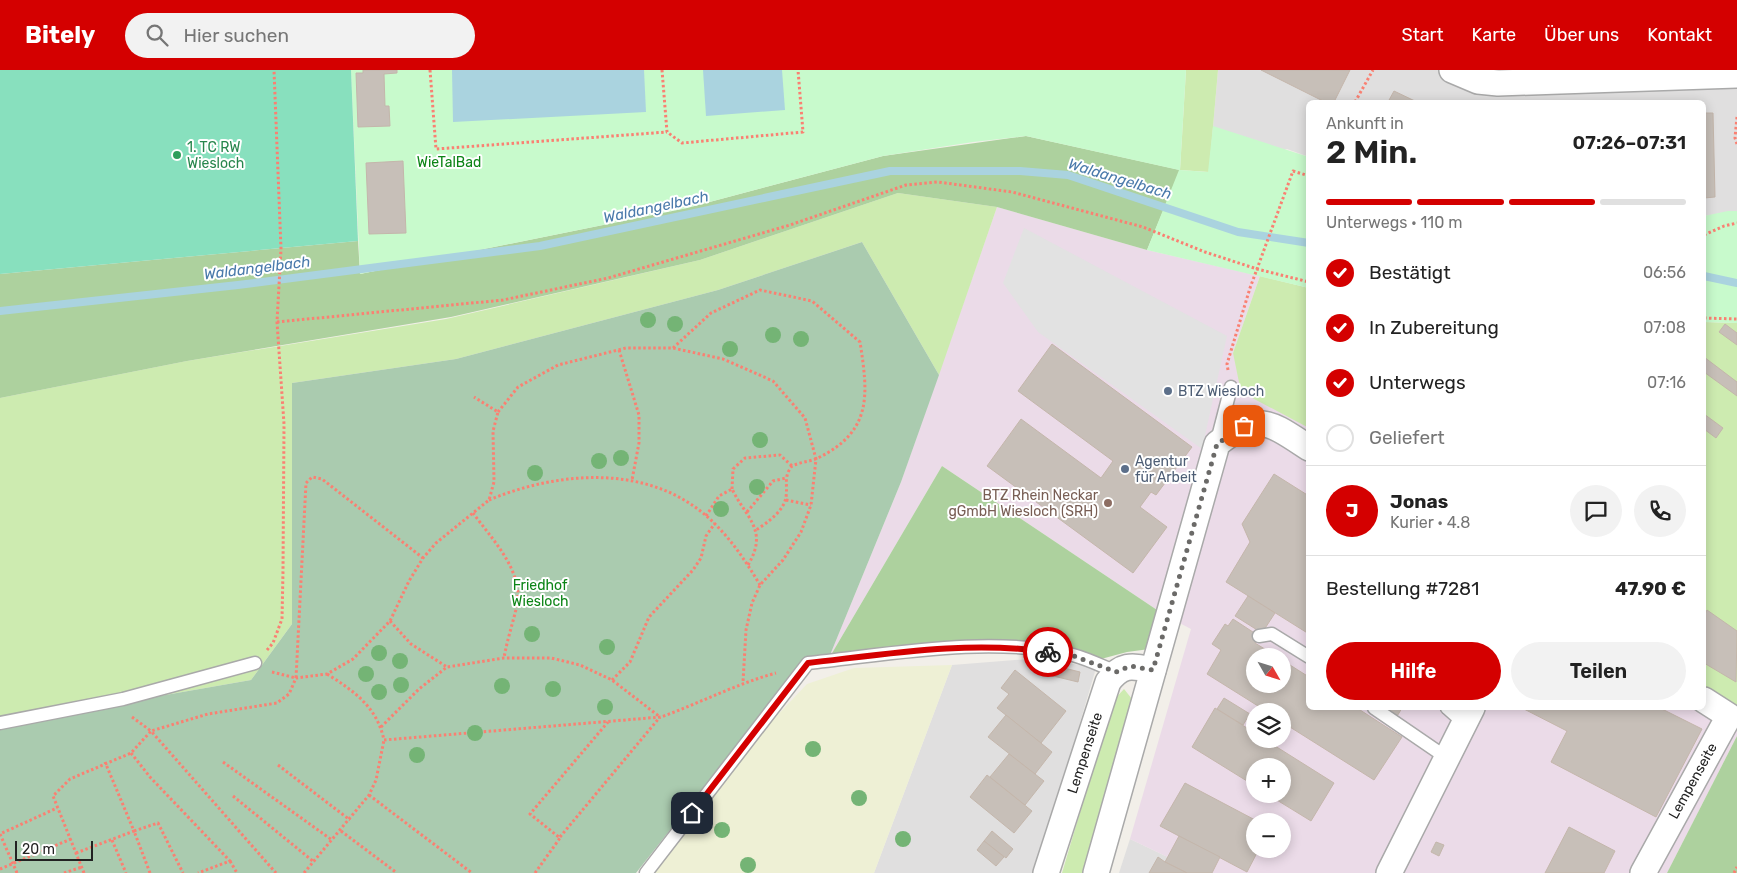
<!DOCTYPE html>
<html lang="de">
<head>
<meta charset="utf-8">
<style>
	:root { --surface:#fff; --page:#f2f2f2; --text:#222; --muted:#767676; --line:#e0e0e0; --accent:#d40000 }
	body { margin:0; font-family:Rubik,sans-serif; background:var(--page); color:var(--text); height:100vh; display:flex; flex-direction:column; font-size:19px; white-space:nowrap }
	* { box-sizing:border-box; margin:0 }
	p { font-size:16px; color:var(--muted) }
	.icon { flex:none; width:28px; height:28px; fill:none; stroke:currentColor; stroke-width:2; stroke-linecap:round; stroke-linejoin:round }
	.map { position:relative; flex:1; overflow:hidden }
	.details { position:absolute; left:1306px; top:30px; width:400px; height:610px; display:flex; flex-direction:column; background:var(--surface); border-radius:8px; box-shadow:0 2px 12px #0003 }
	.details>* { flex:none }
	.needle { width:32px; rotate:129deg }
	.buttons { position:absolute; left:1246px; top:578px; display:grid; gap:10px }
	.buttons a { display:grid; place-items:center; width:45px; height:45px; border-radius:50%; background:var(--surface); box-shadow:0 2px 12px #0003; font-size:25px }
	.scale { position:absolute; left:15px; bottom:12px; width:78px; box-sizing:border-box; padding-left:5px; border:2px solid #222; border-top:0; font-size:14px; line-height:18px; white-space:nowrap; color:#222; -webkit-text-stroke:4px #fff; paint-order:stroke }
	.pin { position:absolute; display:grid; place-items:center; width:42px; height:42px; color:#fff; margin:-21px; border-radius:10px; box-shadow:0 2px 8px #0006 }
	.courier { position:absolute; display:grid; place-items:center; width:50px; height:50px; margin:-25px; border:4px solid #d40000; border-radius:50%; background:#fff; color:#222; box-shadow:0 1px 6px #0007 }
	.overview em { font-style:normal; font-weight:600 }
	.overview div { display:flex; flex-direction:column-reverse }
	.overview { display:flex; align-items:center; justify-content:space-between; height:85px; padding:0 20px }
	h1 { font-size:32px; font-weight:600; line-height:38px }
	.bar { display:grid; grid-template-columns:repeat(4,1fr); gap:8px 5px; align-content:center; height:60px; padding:0 20px }
	.bar i { height:6px; border-radius:4px; background:var(--line) }
	.bar .on { background:var(--accent) }
	.bar p { grid-column:span 4 }
	.line { display:flex; align-items:center; gap:12px; padding:0 20px; border-top:1px solid var(--line) }
	.line div { flex:1 }
	.round { display:grid; place-items:center; flex:none; width:52px; height:52px; border-radius:26px; background:var(--page) }
	ol { padding:0 20px; list-style:none }
	li { display:flex; align-items:center; gap:15px; height:55px }
	li p { margin-inline-start:auto }
	li .icon { padding:5px; border-radius:50%; background:var(--accent); color:#fff; stroke-width:4 }
	li:last-child { color:var(--muted) }
	li i { width:28px; height:28px; border:2px solid var(--line); border-radius:50% }
	.cta { display:flex; gap:10px; margin-top:auto; padding:10px 20px }
	.cta a { flex:1; height:58px; border-radius:30px; background:var(--accent); color:#fff; font-size:20px; font-weight:600; line-height:58px; text-align:center }
	.cta a+a { background:var(--page); color:var(--text) }
	header { display:flex; align-items:center; gap:30px; box-sizing:border-box; height:70px; padding:0 25px; background:var(--accent); color:#fff }
	header strong { font-size:24px }
	nav { display:flex; gap:28px; margin-inline-start:auto; font-size:18px }
	.search { width:350px; height:45px; background:var(--page); display:flex; align-items:center; gap:12px; box-sizing:border-box; padding:0 18px; border-radius:28px; color:var(--muted); font-size:19px }
	.map>svg:first-child { display:block }
	.residential { fill:#e0dfdf }
	.industrial { fill:#ebdbe8; fill-rule:evenodd }
	.farmland { fill:#eef0d5 }
	.grass { fill:#cdebb0 }
	.forest { fill:#add19e }
	.cemetery { fill:#aacbaf }
	.park { fill:#c8facc }
	.pitch { fill:#88e0be }
	.parking { fill:#e2e2e2 }
	.water { fill:#aad3df }
	.lines { fill:none; stroke-linecap:round; stroke-linejoin:round }
	.stream { stroke:#aad3df; stroke-width:8 }
	.building { fill:#c7bfb8; stroke:#c4b6ab }
	.service-casing { stroke:#a9a9a9; stroke-width:15 }
	.minor-casing { stroke:#a9a9a9; stroke-width:28 }
	.path { stroke:#fa8072; stroke-width:3; stroke-dasharray:2.5 2.5; stroke-linecap:butt }
	.service { stroke:#fff; stroke-width:12 }
	.minor { stroke:#fff; stroke-width:25 }
	.tree { fill:#74b475 }
	.done { stroke:#6b6a68; stroke-width:5; stroke-dasharray:0 9 }
	.route { stroke:#d40000; stroke-width:6 }
	.leisure-dot { fill:#2e9e5b; stroke:#fff; stroke-width:2 }
	.service-dot { fill:#5c6f8a; stroke:#fff; stroke-width:2 }
	.education-dot { fill:#8d6e63; stroke:#fff; stroke-width:2 }
	.labels { text-anchor:middle; dominant-baseline:central; stroke-width:4; stroke-linejoin:round; paint-order:stroke }
	.leisure-label { font-size:14px; fill:#27864d; stroke:#fff; text-anchor:start }
	.park-label { font-size:14px; fill:#0c8416; stroke:#fff }
	.service-label { font-size:14px; fill:#4e5e75; stroke:#fff; text-anchor:start }
	.education-label { font-size:14px; fill:#785e54; stroke:#fff; text-anchor:end }
	.street-label { font-size:14px; fill:#222; stroke:#fff }
	.water-label { font-size:15px; font-style:italic; fill:#4a7aab; stroke:#fff }
</style>
</head>
<body>
<header>
<strong>Bitely</strong>
<div class="search"><svg class="icon" aria-label="search" viewBox="0 0 24 24"><circle cx="10" cy="10" r="6"/><path d="M15 15l6 6"/></svg>Hier suchen</div>
<nav><a>Start</a><a>Karte</a><a>Über uns</a><a>Kontakt</a></nav>
</header>
<div class="map">
<svg width="1737" height="803" viewBox="0 0 1737 803">
	<rect width="100%" height="100%" fill="#f2efe9"/>
	<g class="residential">
		<path d="M1218 0H1737V141L1704 146V32H1309V87L1287 79 1209 102Z"/>
		<path d="M1040 588 1096 598 1036 803H874L952 595Z"/>
		<path d="M1130 769 1201 803H1119Z"/>
	</g>
	<path class="industrial" d="M997 137 1147 180 1260 206 1233 283 1298 350 1309 358V638H1704L1737 646V666L1667 803H1201L1130 769 1191 559 1166 546 942 396 828 590 901 412ZM1255 586H1282V614H1255ZM1255 641H1282V669H1255ZM1255 696H1282V724H1255ZM1255 751H1282V779H1255Z"/>
	<path class="farmland" d="M952 595 874 803H654L771 652 807 614 854 598Z"/>
	<g class="grass">
		<path d="M1186 0H1218L1209 102 1180 100Z"/>
		<path d="M898 123 997 137 939 305 862 172 718 220 456 289 292 313V554L251 610 0 654V328L187 291 446 249 700 190Z"/>
		<path d="M1260 206 1309 218V358L1241 322 1233 283Z"/>
		<path d="M1704 252 1737 253V646L1704 624Z"/>
		<path d="M1124 619 1132 629 1083 803H1062L1113 631Z"/>
	</g>
	<g class="forest">
		<path d="M1026 66 1180 100 1147 180 997 137 898 123 700 190 451 247 187 291 0 328V204L358 171 360 204 687 138 883 86Z"/>
		<path d="M942 396 1166 546 1157 578 1127 582 1101 589 1006 572 918 574 853 583 828 590Z"/>
		<path d="M1737 666V803H1667Z"/>
	</g>
	<path class="cemetery" d="M862 172 939 305 901 412 828 590 794 603 636 803H0V654L251 610 292 554V313L456 289 718 220Z"/>
	<g class="park">
		<path d="M351 0H1186L1180 100 1208 102 1213 56 1309 87V218L1147 180 1179 100 1026 66 973 72 883 86 687 138 360 204Z"/>
		<path d="M1728 141H1737V253L1704 252V146Z"/>
	</g>
	<path class="pitch" d="M0 0H351L358 171 0 204Z"/>
	<path class="parking" d="M1024 158 1227 266 1202 379 1038 262 1003 213Z"/>
	<g class="water">
		<path d="M452 0H644L646 42 453 52Z"/>
		<path d="M703 0H782L785 40 706 46Z"/>
	</g>
	<g class="lines">
		<g class="stream">
			<path d="M1704 206 1737 213"/>
			<path d="M0 241 238 215 540 176 890 101H1020L1068 105 1238 162 1309 173"/>
		</g>
	</g>
	<g class="building">
		<path d="M363 0H397V3L384 4 385 36H389L390 56 358 57 356 3H363Z"/>
		<path d="M1261 0H1350L1334 32H1325Z"/>
		<path d="M1394 21 1417 32H1388Z"/>
		<path d="M1704 43H1713L1715 127 1704 128Z"/>
		<path d="M403 91 406 163 369 164 366 93Z"/>
		<path d="M1725 254 1737 263V275L1719 262Z"/>
		<path d="M1052 274 1192 377 1156 425 1151 422 1140 437 1167 457 1133 503 987 396 1021 349 1101 408 1113 391 1018 321Z"/>
		<path d="M1704 287 1737 312V326L1704 302Z"/>
		<path d="M1704 344 1723 358 1716 368 1704 359Z"/>
		<path d="M1274 404 1309 426 1307 452 1309 453V564L1226 512 1250 472 1242 454Z"/>
		<path d="M1248 526 1275 543 1262 563 1235 546Z"/>
		<path d="M1707 540 1737 561 1736 612 1704 593V546Z"/>
		<path d="M1233 549 1259 566 1255 573 1276 586H1255V614H1282V590L1309 607V638H1357L1402 667 1374 710 1282 652V641H1266L1207 604 1221 580 1212 574 1225 554 1228 556Z"/>
		<path d="M1048 594 1080 602 1078 612 1045 604Z"/>
		<path d="M1015 600 1066 641 1041 673 997 638 1009 624 1001 618Z"/>
		<path d="M1224 628 1250 644 1243 655 1217 639Z"/>
		<path d="M1215 638 1255 663V669H1264L1334 713 1311 751 1267 724H1282V696H1255V716L1192 677Z"/>
		<path d="M1379 638H1402L1396 648Z"/>
		<path d="M1522 638H1660L1702 659 1656 747 1551 692 1567 661Z"/>
		<path d="M1006 645 1052 682 1035 704 988 667Z"/>
		<path d="M1009 684 1044 711 1025 735 990 707Z"/>
		<path d="M987 705 1032 741 1014 763 970 727Z"/>
		<path d="M1185 713 1257 751 1255 779H1259L1247 802 1160 756Z"/>
		<path d="M1569 757 1615 781 1604 803H1545Z"/>
		<path d="M992 761 1013 779 1006 788 984 771Z"/>
		<path d="M1179 766 1220 787 1212 803H1187L1165 792Z"/>
		<path d="M984 771 1004 787 996 796 977 780Z"/>
		<path d="M1436 772 1444 775 1439 786 1431 782Z"/>
		<path d="M1158 787 1165 792 1187 803H1149Z"/>
	</g>
	<g class="lines">
		<g class="service-casing">
			<g id="service">
				<path d="M1217 371 1231 317"/>
				<path d="M1259 566 1272 564 1309 587"/>
				<path d="M1374 638 1447 688"/>
				<path d="M1447 638 1464 653"/>
				<path d="M0 653 123 629 255 593"/>
				<path d="M646 803 808 593C892 584 990 565 1073 585 1088 589 1102 596 1116 602"/>
			</g>
		</g>
		<g class="minor-casing">
			<g id="minor">
				<path d="M1452 0 1478 11 1498 13 1737 5"/>
				<path d="M1046 803 1108 612C1122 593 1132 596 1153 600"/>
				<path d="M1096 803 1217 374C1258 341 1269 352 1309 378"/>
				<path d="M1389 803 1472 638"/>
				<path d="M1643 803 1729 646 1704 630"/>
			</g>
		</g>
		<g class="path">
			<path d="M430 0 436 79 667 62"/>
			<path d="M662 0 667 62 682 73 803 62 798 0"/>
			<path d="M1355 32 1373 0"/>
			<path d="M1737 47 1735 68 1737 74"/>
			<path d="M1704 165 1724 156 1737 153"/>
			<path d="M1704 248 1737 249"/>
			<path d="M277 252 503 230 608 208 790 155 906 115 938 112 1012 122 1143 157 1205 182 1257 199 1309 212"/>
			<path d="M673 278 711 243 760 220 812 231 860 272C868 324 873 361 818 388 809 392 800 392 792 396 783 407 788 415 786 427 784 441 767 453 756 460"/>
			<path d="M619 280 639 345V373L632 410"/>
			<path d="M1228 300 1227 294 1250 218 1293 101 1309 106"/>
			<path d="M498 342 518 317 558 295 626 278H673L723 289 773 311 805 348 816 389 811 435 801 462 783 490 760 515 752 533 746 560 743 612"/>
			<path d="M732 419 733 399 745 388 780 385 792 396"/>
			<path d="M489 430C561 400 655 393 715 454 733 472 747 493 760 515"/>
			<path d="M786 430 811 435"/>
			<path d="M747 442 773 411 786 408"/>
			<path d="M473 443C491 468 524 501 517 535 513 553 507 570 504 588"/>
			<path d="M706 446 719 426 732 419C746 448 769 460 748 495"/>
			<path d="M390 551 411 574 447 597"/>
			<path d="M267 580 273 573 282 549 283 501 284 354 277 252 281 179 274 0"/>
			<path d="M272 602 296 608 306 413 312 407 322 409 423 488"/>
			<path d="M327 604C354 621 377 637 384 670L661 647C700 633 736 614 776 603"/>
			<path d="M612 610 630 592 649 547 693 500 701 488 706 466 715 453"/>
			<path d="M132 647 151 661 208 644 277 633 289 624 296 608 327 604 353 589 390 551 409 511 423 488 436 473 489 430 494 412 493 361 498 342 474 327"/>
			<path d="M381 657 419 619 447 597 504 588H551L580 595 612 610 660 647"/>
			<path d="M131 683 150 707 230 791 198 803"/>
			<path d="M223 692 332 770"/>
			<path d="M278 695 350 750"/>
			<path d="M369 725 472 803"/>
			<path d="M233 726 314 792"/>
			<path d="M341 761 397 803"/>
			<path d="M560 767 660 647"/>
			<path d="M112 770 126 803"/>
			<path d="M76 783 134 761 105 692"/>
			<path d="M230 791 237 803"/>
			<path d="M0 799 71 769"/>
			<path d="M17 803 0 764 57 738"/>
			<path d="M64 803 82 797"/>
			<path d="M84 803 53 726 70 709 131 683 151 661 276 803"/>
			<path d="M150 803 134 761 158 753 183 803"/>
			<path d="M304 803 369 725 376 710 384 670"/>
			<path d="M535 803 560 768 530 744 608 652"/>
			<path d="M1734 803 1737 797"/>
		</g>
		<use href="#service" class="service"/>
		<use href="#minor" class="minor"/>
	</g>
	<g class="tree">
		<circle cx="648" cy="250" r="8"/>
		<circle cx="675" cy="254" r="8"/>
		<circle cx="773" cy="265" r="8"/>
		<circle cx="801" cy="269" r="8"/>
		<circle cx="730" cy="279" r="8"/>
		<circle cx="760" cy="370" r="8"/>
		<circle cx="621" cy="388" r="8"/>
		<circle cx="599" cy="391" r="8"/>
		<circle cx="535" cy="403" r="8"/>
		<circle cx="757" cy="417" r="8"/>
		<circle cx="721" cy="439" r="8"/>
		<circle cx="532" cy="564" r="8"/>
		<circle cx="607" cy="577" r="8"/>
		<circle cx="379" cy="583" r="8"/>
		<circle cx="400" cy="591" r="8"/>
		<circle cx="366" cy="604" r="8"/>
		<circle cx="401" cy="615" r="8"/>
		<circle cx="502" cy="616" r="8"/>
		<circle cx="553" cy="619" r="8"/>
		<circle cx="379" cy="622" r="8"/>
		<circle cx="605" cy="637" r="8"/>
		<circle cx="475" cy="663" r="8"/>
		<circle cx="813" cy="679" r="8"/>
		<circle cx="417" cy="685" r="8"/>
		<circle cx="859" cy="728" r="8"/>
		<circle cx="722" cy="760" r="8"/>
		<circle cx="903" cy="769" r="8"/>
		<circle cx="748" cy="795" r="8"/>
	</g>
	<g class="lines">
		<path class="done" d="M1048 582 1074 586 1116 602 1130 596 1153 600 1217 374 1244 356"/>
		<path class="route" d="M692 743 808 593C887 584 969 570 1048 582"/>
	</g>
	<circle class="leisure-dot" cx="177" cy="85" r="5"/>
	<g class="service-dot">
		<circle cx="1168" cy="321" r="5"/>
		<circle cx="1125" cy="399" r="5"/>
	</g>
	<circle class="education-dot" cx="1108" cy="433" r="5"/>
	<g class="labels">
		<g class="leisure-label">
			<text x="187" y="77">1. TC RW<tspan x="187" dy="16">Wiesloch</tspan></text>
		</g>
		<g class="park-label">
			<text x="449" y="92">WieTalBad</text>
			<text x="540" y="515">Friedhof<tspan x="540" dy="16">Wiesloch</tspan></text>
		</g>
		<g class="service-label">
			<text x="1178" y="321">BTZ Wiesloch</text>
			<text x="1135" y="391">Agentur<tspan x="1135" dy="16">für Arbeit</tspan></text>
		</g>
		<g class="education-label">
			<text x="1098" y="425">BTZ Rhein Neckar<tspan x="1098" dy="16">gGmbH Wiesloch (SRH)</tspan></text>
		</g>
		<g class="street-label">
			<text transform="translate(1085 683) rotate(-72)">Lempenseite</text>
			<text transform="translate(1693 711) rotate(-61)">Lempenseite</text>
		</g>
		<g class="water-label">
			<text transform="translate(1120 109) rotate(17)">Waldangelbach</text>
			<text transform="translate(656 137) rotate(-12)">Waldangelbach</text>
			<text transform="translate(257 198) rotate(-7)">Waldangelbach</text>
		</g>
	</g>
</svg>
<div class="buttons">
<a><svg class="needle" viewBox="-14 -14 28 28"><path d="M0-13l5 13h-10z" fill="#e53935"/><path d="M0 13l5-13h-10z" fill="#767676"/></svg></a>
<a><svg class="icon" aria-label="layers" viewBox="0 0 24 24"><path d="M12 4l9 5-9 5-9-5zM3 14l9 5 9-5"/></svg></a>
<a>+</a>
<a>−</a>
</div>
<div class="scale">20 m</div>
<div class="pin" style="left:1244px;top:356px;background:#ea580c"><svg class="icon" aria-label="bag" viewBox="0 0 24 24"><path d="M5 8h14l-1 12H6zM9 8a3 3 0 0 1 6 0"/></svg></div>
<div class="pin" style="left:692px;top:743px;background:#1f2937"><svg class="icon" aria-label="home" viewBox="0 0 24 24"><path d="M3 11l9-7 9 7M6 9v11h12V9"/></svg></div>
<div class="courier" style="left:1048px;top:582px"><svg class="icon" aria-label="bike" viewBox="0 0 24 24"><circle cx="6" cy="16" r="4"/><circle cx="18" cy="16" r="4"/><path d="M6 16l4-8h5l3 8M10 8l3 8H6M13 5h3"/></svg></div>
<section class="details">
<div class="overview"><div><h1>2 Min.</h1><p>Ankunft in</p></div><em>07:26–07:31</em></div>
<div class="bar"><i class="on"></i><i class="on"></i><i class="on"></i><i></i><p>Unterwegs · 110 m</p></div>
<ol>
<li><svg class="icon" aria-label="check" viewBox="0 0 24 24"><path d="M5 12l5 5 9-10"/></svg>Bestätigt<p>06:56</p></li>
<li><svg class="icon" aria-label="check" viewBox="0 0 24 24"><path d="M5 12l5 5 9-10"/></svg>In Zubereitung<p>07:08</p></li>
<li><svg class="icon" aria-label="check" viewBox="0 0 24 24"><path d="M5 12l5 5 9-10"/></svg>Unterwegs<p>07:16</p></li>
<li><i></i>Geliefert</li>
</ol>
<div class="line" style="height:90px"><b class="round" style="background:var(--accent);color:#fff">J</b><div><b>Jonas</b><p>Kurier · 4.8</p></div><a class="round"><svg class="icon" aria-label="chat" viewBox="0 0 24 24"><path d="M4 5h16v11H9l-5 4z"/></svg></a><a class="round"><svg class="icon" aria-label="phone" viewBox="0 0 24 24"><path d="M5 4h4l2 5-3 2q2 4 5 5l2-3 5 2v4C11 20 4 13 5 4z"/></svg></a></div>
<div class="line" style="height:65px"><div>Bestellung #7281</div><b>47.90 €</b></div>
<div class="cta"><a>Hilfe</a><a>Teilen</a></div>
</section>
</div>
</body>
</html>
